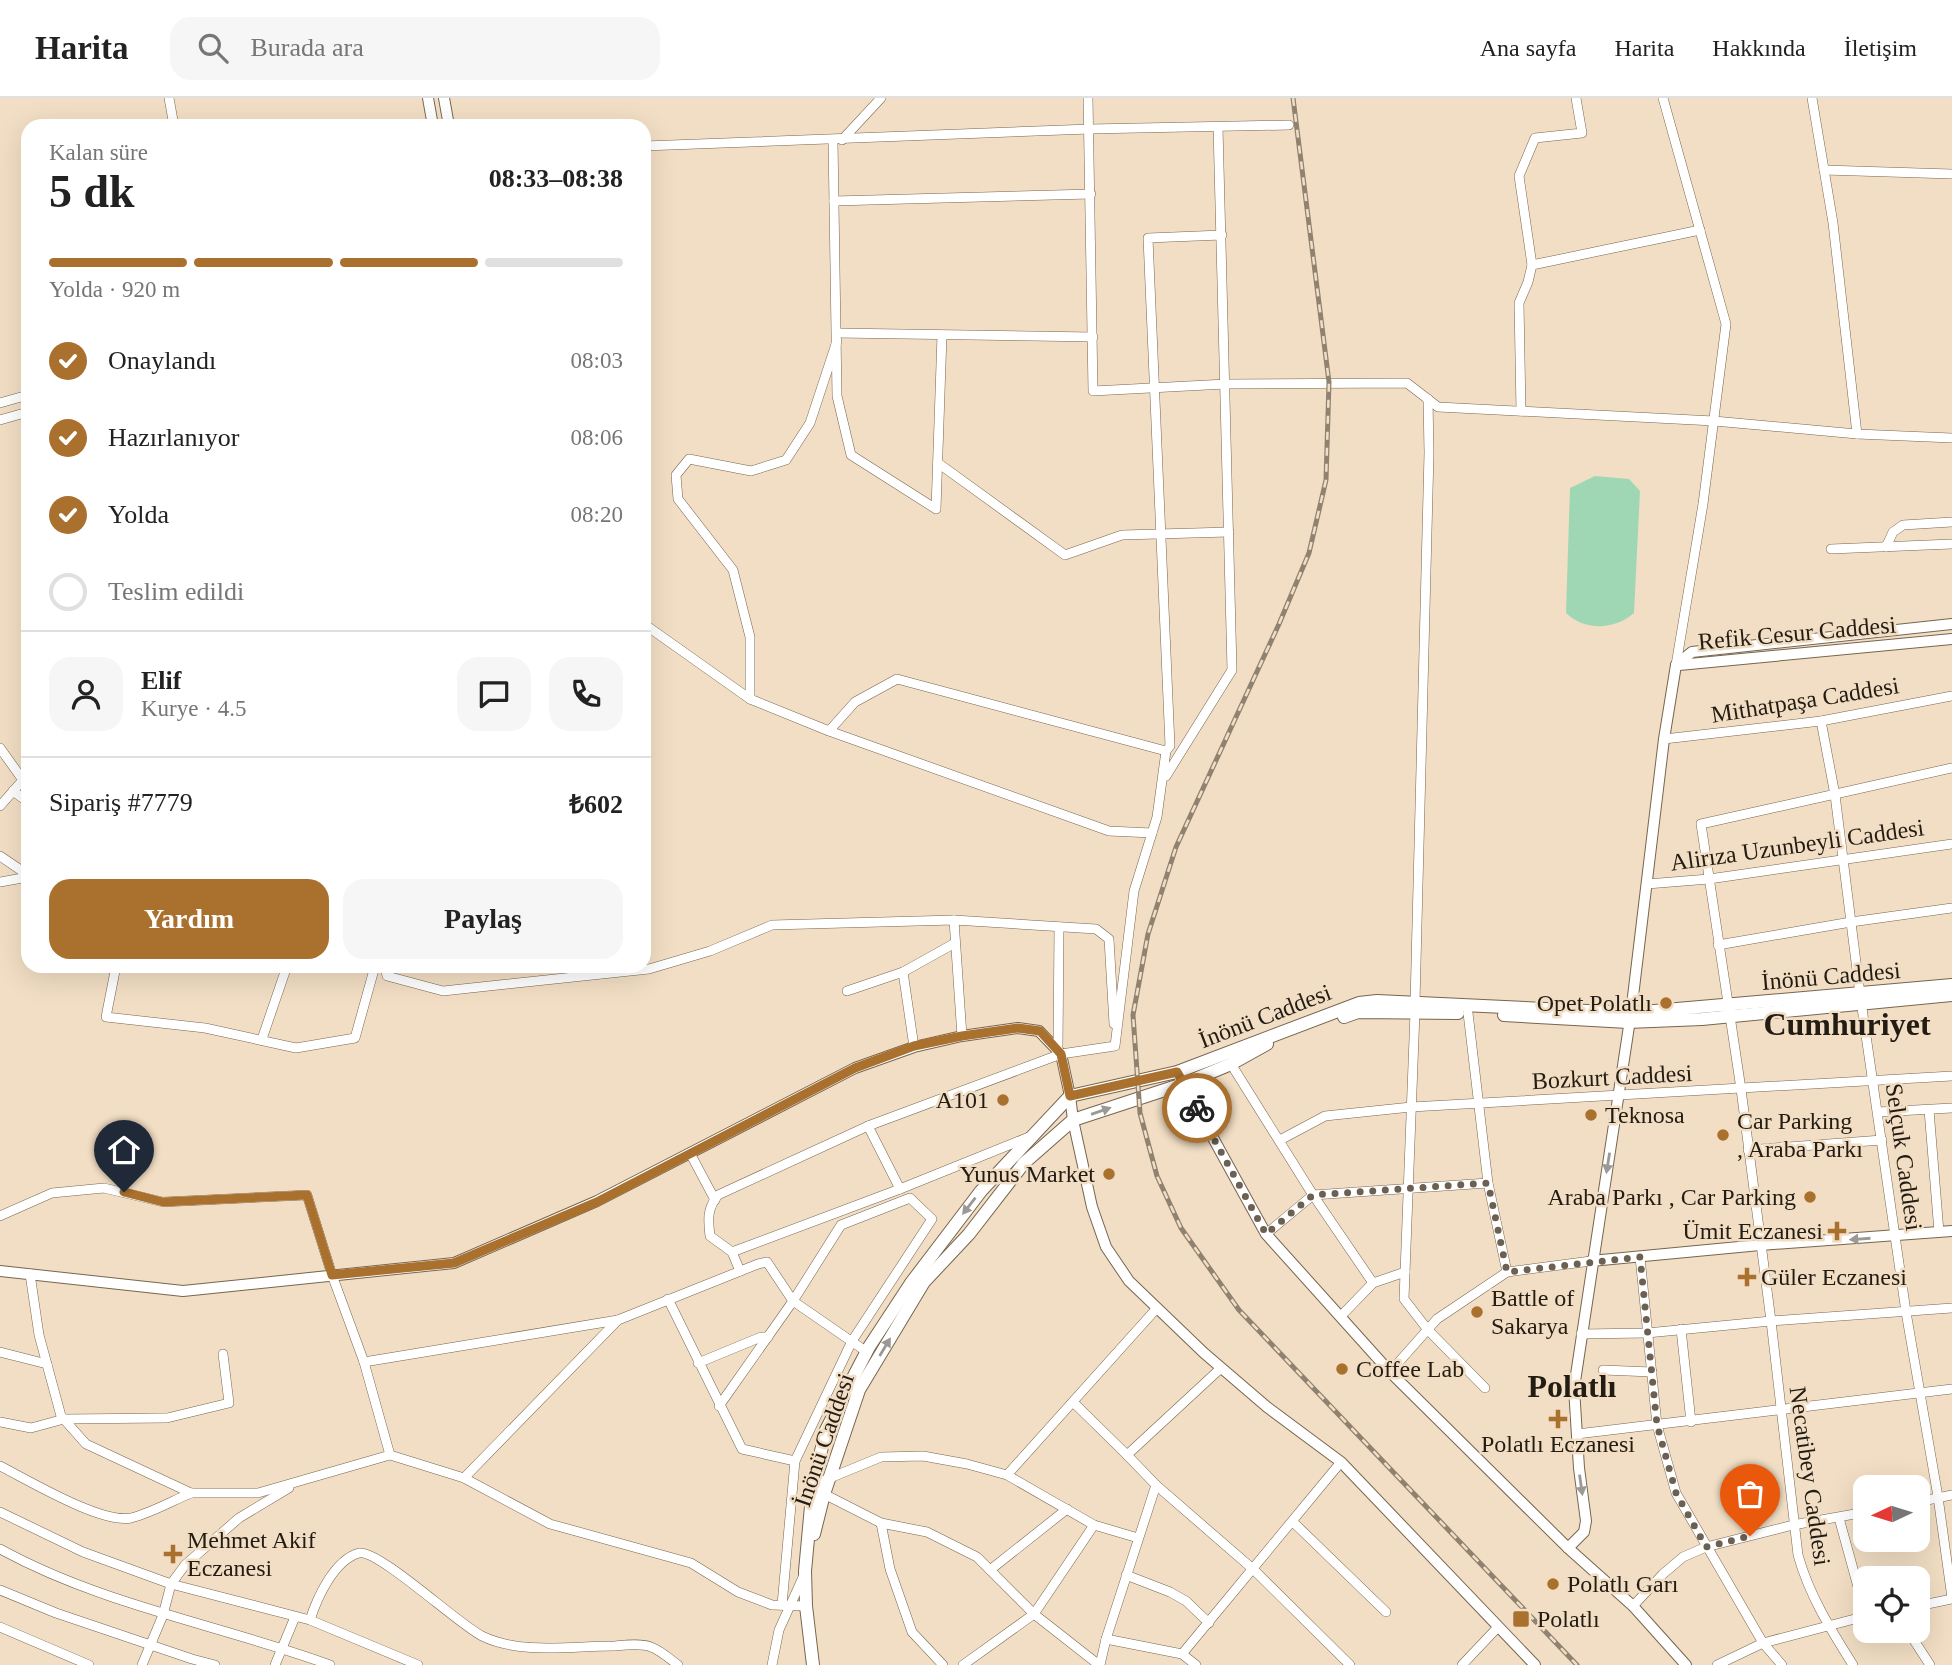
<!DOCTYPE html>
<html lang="tr">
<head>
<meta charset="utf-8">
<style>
	:root { --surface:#fff; --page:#f6f6f6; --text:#222; --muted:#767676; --line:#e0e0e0; --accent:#a9702e }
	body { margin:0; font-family:Georgia,serif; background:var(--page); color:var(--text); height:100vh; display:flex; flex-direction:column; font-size:26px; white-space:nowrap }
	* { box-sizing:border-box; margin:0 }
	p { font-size:23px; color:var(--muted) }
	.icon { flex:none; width:38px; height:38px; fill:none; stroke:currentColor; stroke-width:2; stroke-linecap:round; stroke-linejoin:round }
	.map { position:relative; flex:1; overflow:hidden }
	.panel { position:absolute; left:21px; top:21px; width:630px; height:854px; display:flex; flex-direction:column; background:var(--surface); border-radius:21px; box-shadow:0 7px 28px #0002 }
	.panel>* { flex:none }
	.needle { width:46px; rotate:266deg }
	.buttons { position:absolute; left:1853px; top:1377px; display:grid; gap:14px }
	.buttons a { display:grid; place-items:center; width:77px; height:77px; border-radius:14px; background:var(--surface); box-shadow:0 7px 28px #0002; font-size:35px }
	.pin { position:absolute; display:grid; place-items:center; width:60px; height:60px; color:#fff; margin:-72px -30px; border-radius:50% 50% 50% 0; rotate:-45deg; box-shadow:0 0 7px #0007 }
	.pin .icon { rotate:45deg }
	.courier { position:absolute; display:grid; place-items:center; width:70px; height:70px; margin:-35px; border:5px solid #a9702e; border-radius:50%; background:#fff; color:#222; box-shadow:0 2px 9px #0007 }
	.head em { font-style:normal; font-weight:600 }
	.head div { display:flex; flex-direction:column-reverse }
	.head { display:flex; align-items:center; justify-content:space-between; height:119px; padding:0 28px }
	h1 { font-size:46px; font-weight:600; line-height:52px }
	.bar { display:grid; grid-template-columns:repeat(4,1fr); gap:10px 7px; align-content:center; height:84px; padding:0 28px }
	.bar i { height:9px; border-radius:5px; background:var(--line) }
	.bar .on { background:var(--accent) }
	.bar p { grid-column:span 4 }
	.line { display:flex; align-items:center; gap:18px; padding:0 28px; border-top:2px solid var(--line) }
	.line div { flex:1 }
	.round { display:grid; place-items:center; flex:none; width:74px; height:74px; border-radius:21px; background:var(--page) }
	ol { padding:0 28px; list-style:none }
	li { display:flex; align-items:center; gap:21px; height:77px }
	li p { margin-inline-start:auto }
	li .icon { padding:7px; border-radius:50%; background:var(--accent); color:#fff; stroke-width:4 }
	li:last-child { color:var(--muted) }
	li i { width:38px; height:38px; border:4px solid var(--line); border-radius:50% }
	.cta { display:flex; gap:14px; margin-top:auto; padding:14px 28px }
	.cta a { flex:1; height:80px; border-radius:21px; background:var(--accent); color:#fff; font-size:28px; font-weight:600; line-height:80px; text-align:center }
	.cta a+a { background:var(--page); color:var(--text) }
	header { display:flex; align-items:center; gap:42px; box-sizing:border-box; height:98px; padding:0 35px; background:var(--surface); border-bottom:2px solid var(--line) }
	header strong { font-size:33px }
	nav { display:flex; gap:38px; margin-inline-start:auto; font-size:24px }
	.search { width:490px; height:63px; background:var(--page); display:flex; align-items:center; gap:18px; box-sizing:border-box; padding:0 24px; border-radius:21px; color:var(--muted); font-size:26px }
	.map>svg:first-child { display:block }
	.green { fill:#9fd7b4 }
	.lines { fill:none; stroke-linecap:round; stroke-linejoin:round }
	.minor-casing { stroke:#77654f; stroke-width:10 }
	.tertiary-casing { stroke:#77654f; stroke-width:12 }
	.secondary-casing { stroke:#77654f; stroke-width:14 }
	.minor { stroke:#fff; stroke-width:9 }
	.tertiary { stroke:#fff; stroke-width:10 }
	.secondary { stroke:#fff; stroke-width:12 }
	.rail-casing { stroke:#908270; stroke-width:5 }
	.rail { stroke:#f2dec4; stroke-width:2.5; stroke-dasharray:8; stroke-linecap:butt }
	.oneway { fill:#9c9995 }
	.done { stroke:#6b6051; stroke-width:7; stroke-dasharray:0 12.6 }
	.route { stroke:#a9702e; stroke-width:9 }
	.poi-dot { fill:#a9702e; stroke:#f2dec4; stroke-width:2.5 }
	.labels { text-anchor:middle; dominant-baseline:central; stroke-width:5; stroke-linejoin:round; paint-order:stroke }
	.street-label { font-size:24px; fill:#231c13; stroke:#f2dec4 }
	.poi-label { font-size:24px; fill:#231c13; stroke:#f2dec4; text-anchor:start }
	.district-label { font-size:32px; font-weight:bold; fill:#231c13; stroke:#f2dec4 }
</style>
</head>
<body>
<header>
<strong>Harita</strong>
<div class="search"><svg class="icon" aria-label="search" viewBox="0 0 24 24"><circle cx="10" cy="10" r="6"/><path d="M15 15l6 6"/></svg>Burada ara</div>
<nav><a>Ana sayfa</a><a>Harita</a><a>Hakkında</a><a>İletişim</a></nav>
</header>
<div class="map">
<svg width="1952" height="1567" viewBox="0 0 1952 1567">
	<rect width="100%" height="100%" fill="#f2dec4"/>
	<path class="green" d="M1595 378 1629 381 1640 393 1634 515C1615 532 1584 533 1566 515L1570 390Z"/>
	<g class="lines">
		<g class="minor-casing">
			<g id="minor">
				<path d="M169 0 174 28"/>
				<path d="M1088 0 1093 293 1226 286 1407 285 1438 309 1714 323 1857 336 1952 340"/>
				<path d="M1663 0 1726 226 1703 406 1676 567"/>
				<path d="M1812 0 1833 125 1857 336"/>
				<path d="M833 42 837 298 851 357 936 411 942 237"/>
				<path d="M842 42 881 0"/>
				<path d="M644 48 1090 31 1289 27"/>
				<path d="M1824 72 1952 76"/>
				<path d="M834 103 1091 96"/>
				<path d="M1532 167 1700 132"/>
				<path d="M837 235 1093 239"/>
				<path d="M837 243 810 325 786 362 751 373 689 361 676 377 678 401 733 472 750 539V601L829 633 1109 733 1152 735"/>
				<path d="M0 305 28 297"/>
				<path d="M1521 313 1519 205 1528 184 1532 167 1519 78 1535 40 1582 35 1576 0"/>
				<path d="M0 322 28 314"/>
				<path d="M938 365 1065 457 1122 437 1229 434"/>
				<path d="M1886 449 1893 434 1903 427 1952 424"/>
				<path d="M1831 451 1952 446"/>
				<path d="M644 526 750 601"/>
				<path d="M1821 623 1835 697 1860 896 1906 1214 1938 1399 1952 1500"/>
				<path d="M829 633 855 604 897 581 1166 653"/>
				<path d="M1664 641 1821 623 1952 598"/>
				<path d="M0 650 23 682 0 708"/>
				<path d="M1166 678 1232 572 1218 29"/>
				<path d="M13 693 28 704"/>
				<path d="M0 758 28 777"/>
				<path d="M0 784 28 779"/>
				<path d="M1647 786 1709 781 1952 746"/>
				<path d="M954 822 962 938"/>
				<path d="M1718 847 1851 824 1952 810"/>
				<path d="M116 868 106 919 205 930 296 950 355 940 375 868"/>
				<path d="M385 868 387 878 443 893 649 871 710 853 772 827 954 822 1096 831 1109 841 1114 926"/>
				<path d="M903 874 914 949"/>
				<path d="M847 893 903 874 955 845"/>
				<path d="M1415 905 1429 355 1428 301"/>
				<path d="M1415 914 1404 1201 1428 1232 1485 1290"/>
				<path d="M1468 915 1488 1085 1507 1174"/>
				<path d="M262 941 287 868"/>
				<path d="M1058 950 1059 829"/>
				<path d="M1231 966 1313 1097 1373 1185"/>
				<path d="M1929 1012 1939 1134"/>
				<path d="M1878 1014 1952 1010"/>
				<path d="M868 1028 900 1091"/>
				<path d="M1029 1039 900 1091 732 1154 710 1138C708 1121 707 1111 718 1097L868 1028 1061 956 1115 948 1134 793 1157 719 1166 653 1170 648 1148 140 1222 137"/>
				<path d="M1280 1042 1325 1018 1411 1009 1952 978"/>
				<path d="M1748 1052 1882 1042"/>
				<path d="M690 1055 715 1102"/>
				<path d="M0 1118 52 1095 104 1090 163 1104 307 1097 332 1177 364 1264 390 1357"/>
				<path d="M1266 1136 1313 1097 1488 1085"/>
				<path d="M732 1154 740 1173"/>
				<path d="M1640 1159 1657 1327 1676 1395 1763 1545 1782 1567"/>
				<path d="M30 1176 39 1237 61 1318 86 1346 191 1395H258L390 1357 464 1380 550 1426 691 1465 738 1494 772 1507 806 1508"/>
				<path d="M668 1201 742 1351 795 1363"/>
				<path d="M1341 1218 1373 1185 1405 1174"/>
				<path d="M1681 1231 1691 1324"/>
				<path d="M1581 1236 1647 1235 1771 1223 1952 1210"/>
				<path d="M0 1254 47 1266"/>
				<path d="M364 1264 618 1222"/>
				<path d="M698 1265 761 1239H768"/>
				<path d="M1603 1272 1652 1274"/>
				<path d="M1390 1274 1437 1221 1507 1174 1591 1163"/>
				<path d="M1073 1304 1127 1357"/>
				<path d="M719 1308 793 1203 841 1127 910 1100 932 1121 852 1243 795 1363 782 1507"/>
				<path d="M0 1324 31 1330 64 1321 167 1320 229 1305 223 1256"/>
				<path d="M1577 1336 1952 1291"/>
				<path d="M0 1368C28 1382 101 1426 131 1420 151 1415 172 1403 191 1395"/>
				<path d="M1007 1377 1157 1210"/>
				<path d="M464 1380 618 1222 758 1166 767 1164 793 1203 867 1254"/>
				<path d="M1156 1387 1254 1472 1350 1567"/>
				<path d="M1918 1404 1952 1397"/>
				<path d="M0 1414 83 1454 171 1486 310 1522 418 1567"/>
				<path d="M1839 1420 1866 1518"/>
				<path d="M1293 1424 1386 1514"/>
				<path d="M881 1425 890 1471 912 1534 943 1567"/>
				<path d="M0 1451C104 1508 221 1527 330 1567"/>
				<path d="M990 1472 1067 1411"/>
				<path d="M1126 1477 1170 1494 1186 1503 1209 1525"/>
				<path d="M0 1492 56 1515 192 1561 215 1567"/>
				<path d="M1633 1508 1663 1476 1683 1459 1706 1449 1793 1427 1866 1414"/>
				<path d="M1918 1508 1952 1501"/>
				<path d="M310 1522C317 1500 334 1462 359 1455 378 1451 458 1526 482 1538 521 1557 572 1548 614 1548 625 1547 642 1545 651 1549 660 1552 670 1561 678 1567"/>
				<path d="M0 1529 89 1567"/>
				<path d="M1908 1533 1930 1567"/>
				<path d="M1106 1541 1182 1556 1196 1567"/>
				<path d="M1182 1556 1341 1364"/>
				<path d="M142 1567 163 1517 171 1486 185 1467 239 1420 289 1390"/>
				<path d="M275 1567 295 1519"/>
				<path d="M772 1567 779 1532 804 1477"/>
				<path d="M963 1567 1034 1516 1094 1427"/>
				<path d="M1099 1567 1034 1516 977 1459 927 1434 881 1425 824 1396 813 1387 881 1359 923 1358 967 1366 1007 1377 1094 1427 1138 1440"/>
				<path d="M1100 1567 1106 1541 1156 1387 1127 1357 1221 1270"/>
				<path d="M1462 1567 1498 1529"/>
				<path d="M1717 1567 1763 1545 1866 1518"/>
				<path d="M1853 1567C1831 1532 1809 1497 1798 1457L1771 1223 1741 991 1701 726 1952 670"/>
			</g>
		</g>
		<g class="tertiary-casing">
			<g id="tertiary">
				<path d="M428 0 433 28"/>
				<path d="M444 0 449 28"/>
				<path d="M1676 567 1692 554 1952 526"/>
				<path d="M1679 567 1952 541"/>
				<path d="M1180 980 1266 1136 1390 1274 1568 1450 1633 1508 1686 1567"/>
				<path d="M1591 1163 1760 1147 1952 1133"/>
				<path d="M0 1173 183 1193 454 1165 597 1103 855 970 914 949 962 938 1018 930 1039 933 1061 956 1070 998 1073 1022 1092 1109 1106 1149 1129 1183 1204 1255 1267 1309 1341 1364 1535 1567"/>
				<path d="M1568 1450 1584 1434 1586 1423 1579 1370 1574 1290 1631 915 1664 641 1676 567"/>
			</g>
		</g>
		<g class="secondary-casing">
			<g id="secondary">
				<path d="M1504 917 1628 924 1702 921 1952 897"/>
				<path d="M1344 919 1358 914 1458 915"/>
				<path d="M814 1436 824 1396 859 1292 924 1184 969 1136 1024 1065 1073 1022 1183 986 1231 966 1267 946"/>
				<path d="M813 1567 806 1508 805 1473 813 1387 826 1332 869 1249 911 1185 981 1093 1070 998 1177 974 1359 905 1377 903 1631 915 1952 887"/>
			</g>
		</g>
		<use href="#minor" class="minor"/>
		<use href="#tertiary" class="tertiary"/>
		<use href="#secondary" class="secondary"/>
		<g class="rail-casing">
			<path id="rail" d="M1293 0 1329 284 1326 382 1309 455 1279 526 1176 749 1148 836 1133 917 1140 1015 1157 1078 1181 1130 1239 1212 1577 1567"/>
		</g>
		<use href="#rail" class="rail"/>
	</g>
	<defs><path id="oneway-solid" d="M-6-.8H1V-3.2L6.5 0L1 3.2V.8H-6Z" transform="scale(1.75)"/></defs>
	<g class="oneway">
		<use href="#oneway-solid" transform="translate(1101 1013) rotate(-19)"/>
		<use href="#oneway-solid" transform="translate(1608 1065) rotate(99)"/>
		<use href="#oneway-solid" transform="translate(969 1108) rotate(128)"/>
		<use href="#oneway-solid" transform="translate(1860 1141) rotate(176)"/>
		<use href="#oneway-solid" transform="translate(885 1249) rotate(-59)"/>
		<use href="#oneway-solid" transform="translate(1581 1387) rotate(82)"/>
	</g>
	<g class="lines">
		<path class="done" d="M1197 1010 1266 1136 1313 1097 1488 1085 1507 1174 1640 1159 1657 1327 1676 1395 1706 1449 1750 1438"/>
		<path class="route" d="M124 1094 163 1104 307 1097 332 1177 454 1165 597 1104 855 970 914 948 962 938 1018 930 1040 933 1061 956 1070 998 1177 974 1197 1010"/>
	</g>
	<g class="poi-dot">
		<circle cx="1666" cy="905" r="7"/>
		<circle cx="1003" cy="1002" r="7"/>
		<circle cx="1591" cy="1017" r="7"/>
		<circle cx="1723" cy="1037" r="7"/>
		<circle cx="1109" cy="1076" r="7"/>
		<circle cx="1810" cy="1099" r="7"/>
		<path d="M1833.5 1122.5h7v7h7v7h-7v7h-7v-7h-7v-7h7z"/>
		<path d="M1743.5 1168.5h7v7h7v7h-7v7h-7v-7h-7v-7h7z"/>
		<circle cx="1477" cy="1214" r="7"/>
		<circle cx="1342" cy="1271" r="7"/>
		<path d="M1554.5 1310.5h7v7h7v7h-7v7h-7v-7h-7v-7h7z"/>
		<path d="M169.5 1445.5h7v7h7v7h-7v7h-7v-7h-7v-7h7z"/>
		<circle cx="1553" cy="1486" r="7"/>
		<rect x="1512" y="1512" width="18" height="18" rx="3.5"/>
	</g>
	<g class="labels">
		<g class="street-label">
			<text transform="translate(1797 535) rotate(-5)">Refik Cesur Caddesi</text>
			<text transform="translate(1805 602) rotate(-9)">Mithatpaşa Caddesi</text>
			<text transform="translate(1797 747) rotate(-8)">Alirıza Uzunbeyli Caddesi</text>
			<text transform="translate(1831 878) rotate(-5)">İnönü Caddesi</text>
			<text transform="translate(1265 918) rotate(-21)">İnönü Caddesi</text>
			<text transform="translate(1612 979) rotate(-3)">Bozkurt Caddesi</text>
			<text transform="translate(1904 1059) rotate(82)">Selçuk Caddesi</text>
			<text transform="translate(824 1342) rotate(-71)">İnönü Caddesi</text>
			<text transform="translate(1810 1378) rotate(82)">Necatibey Caddesi</text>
		</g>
		<g class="poi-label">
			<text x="1652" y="905" text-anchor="end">Opet Polatlı</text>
			<text x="989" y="1002" text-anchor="end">A101</text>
			<text x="1605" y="1017">Teknosa</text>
			<text x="1737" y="1023">Car Parking<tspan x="1737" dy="28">, Araba Parkı</tspan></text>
			<text x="1095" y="1076" text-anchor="end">Yunus Market</text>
			<text x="1796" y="1099" text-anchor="end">Araba Parkı , Car Parking</text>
			<text x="1823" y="1133" text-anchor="end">Ümit Eczanesi</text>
			<text x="1761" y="1179">Güler Eczanesi</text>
			<text x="1491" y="1200">Battle of<tspan x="1491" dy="28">Sakarya</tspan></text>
			<text x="1356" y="1271">Coffee Lab</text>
			<text x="1558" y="1346" text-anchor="middle">Polatlı Eczanesi</text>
			<text x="187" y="1442">Mehmet Akif<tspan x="187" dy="28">Eczanesi</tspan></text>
			<text x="1567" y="1486">Polatlı Garı</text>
			<text x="1537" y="1521">Polatlı</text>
		</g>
		<g class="district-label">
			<text x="1847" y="926">Cumhuriyet</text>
			<text x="1572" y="1288">Polatlı</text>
		</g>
	</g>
</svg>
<div class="buttons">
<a><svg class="needle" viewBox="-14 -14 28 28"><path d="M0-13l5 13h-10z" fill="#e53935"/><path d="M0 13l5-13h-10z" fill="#767676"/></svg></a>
<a><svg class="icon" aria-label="locate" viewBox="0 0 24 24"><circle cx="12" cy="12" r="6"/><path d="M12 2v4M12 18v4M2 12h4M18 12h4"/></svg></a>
</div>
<div class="pin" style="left:1750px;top:1438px;background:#ea580c"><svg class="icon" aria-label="bag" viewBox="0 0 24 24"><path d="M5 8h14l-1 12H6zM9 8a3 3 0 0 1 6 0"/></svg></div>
<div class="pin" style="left:124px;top:1094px;background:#1f2937"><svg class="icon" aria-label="home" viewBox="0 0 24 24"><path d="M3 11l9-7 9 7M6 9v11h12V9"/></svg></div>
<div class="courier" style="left:1197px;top:1010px"><svg class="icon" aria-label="bike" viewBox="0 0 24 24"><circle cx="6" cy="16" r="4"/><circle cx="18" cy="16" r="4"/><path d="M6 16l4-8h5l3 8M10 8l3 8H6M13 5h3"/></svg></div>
<section class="panel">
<div class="head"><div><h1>5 dk</h1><p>Kalan süre</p></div><em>08:33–08:38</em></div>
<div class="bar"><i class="on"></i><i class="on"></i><i class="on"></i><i></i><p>Yolda · 920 m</p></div>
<ol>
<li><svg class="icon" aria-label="check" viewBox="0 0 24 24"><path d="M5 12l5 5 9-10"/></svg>Onaylandı<p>08:03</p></li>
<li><svg class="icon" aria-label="check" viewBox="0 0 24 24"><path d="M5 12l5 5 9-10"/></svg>Hazırlanıyor<p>08:06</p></li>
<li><svg class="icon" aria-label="check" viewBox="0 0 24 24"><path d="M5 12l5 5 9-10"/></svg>Yolda<p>08:20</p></li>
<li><i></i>Teslim edildi</li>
</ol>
<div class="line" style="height:126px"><a class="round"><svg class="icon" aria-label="person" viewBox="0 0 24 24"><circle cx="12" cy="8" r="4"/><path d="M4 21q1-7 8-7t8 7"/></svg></a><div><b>Elif</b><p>Kurye · 4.5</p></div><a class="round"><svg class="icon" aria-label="chat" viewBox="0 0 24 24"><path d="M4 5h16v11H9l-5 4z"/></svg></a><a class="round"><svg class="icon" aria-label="phone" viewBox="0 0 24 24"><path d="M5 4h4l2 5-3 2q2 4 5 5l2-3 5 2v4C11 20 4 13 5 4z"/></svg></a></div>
<div class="line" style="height:91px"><div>Sipariş #7779</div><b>₺602</b></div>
<div class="cta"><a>Yardım</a><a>Paylaş</a></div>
</section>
</div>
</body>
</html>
